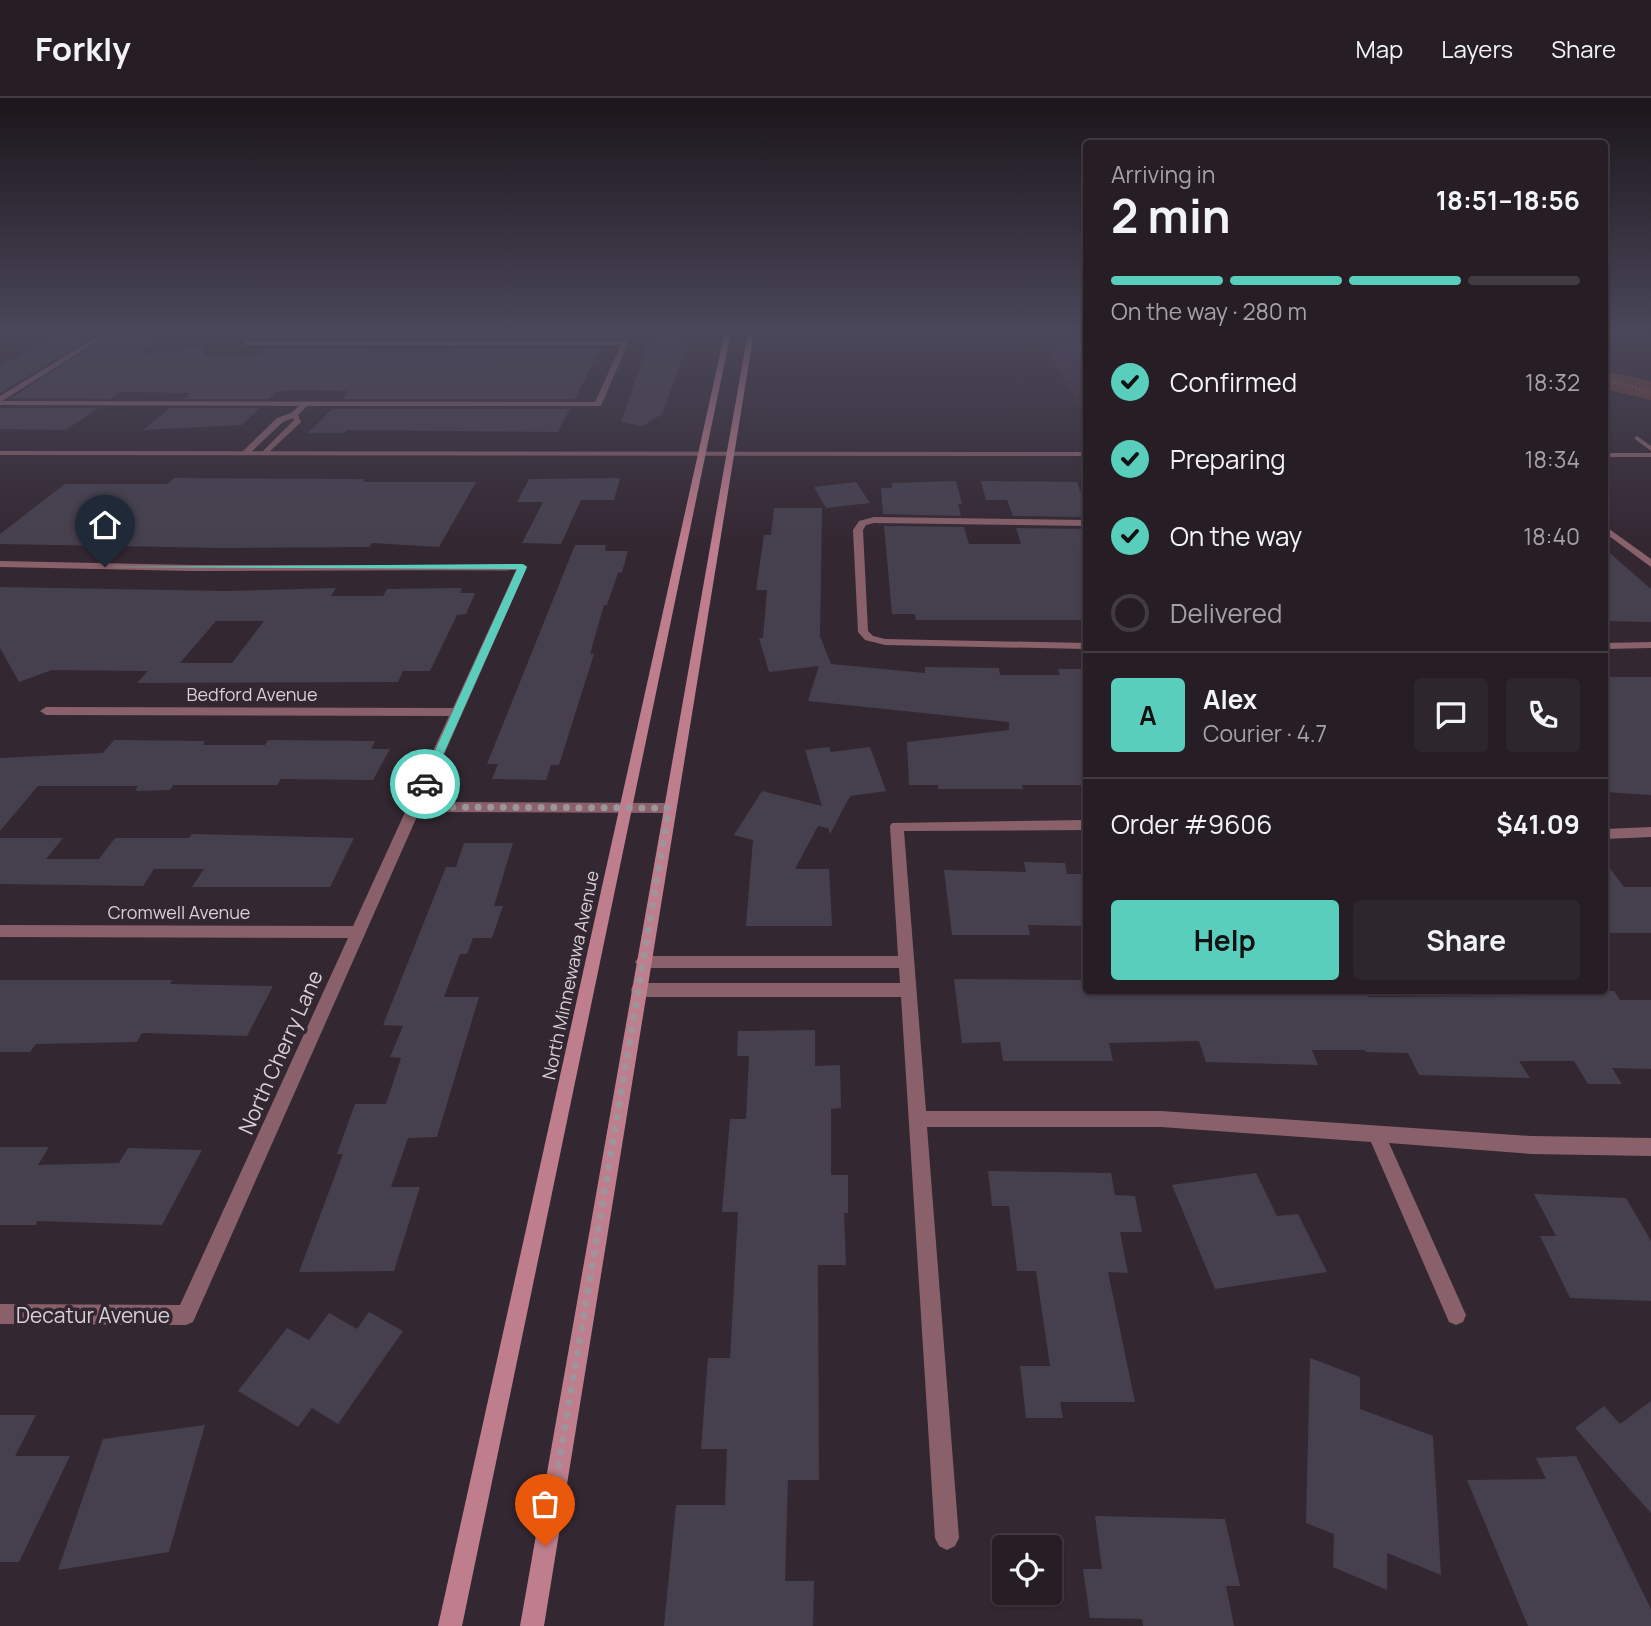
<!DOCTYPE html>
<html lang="en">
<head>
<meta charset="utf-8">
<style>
	:root { --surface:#261d25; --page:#2e262d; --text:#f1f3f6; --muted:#a4a2a7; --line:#423b42; --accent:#5acebd }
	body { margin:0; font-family:Manrope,sans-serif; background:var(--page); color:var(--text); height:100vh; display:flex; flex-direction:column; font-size:26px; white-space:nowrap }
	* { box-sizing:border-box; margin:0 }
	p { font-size:23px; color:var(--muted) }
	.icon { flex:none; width:38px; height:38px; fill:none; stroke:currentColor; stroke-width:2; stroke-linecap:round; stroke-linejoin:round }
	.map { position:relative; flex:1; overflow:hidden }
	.drawer { position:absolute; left:1083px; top:42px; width:525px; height:854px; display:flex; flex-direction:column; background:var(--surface); border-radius:7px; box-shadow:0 2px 5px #0004,0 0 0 2px var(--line) }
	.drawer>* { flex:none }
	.buttons { position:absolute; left:992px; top:1437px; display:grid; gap:14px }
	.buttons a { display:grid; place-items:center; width:70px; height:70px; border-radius:7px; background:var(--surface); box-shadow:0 2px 5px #0004,0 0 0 2px var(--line); font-size:35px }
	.pin { position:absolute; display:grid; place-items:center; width:60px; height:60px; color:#fff; margin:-72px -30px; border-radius:50% 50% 50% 0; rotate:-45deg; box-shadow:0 0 7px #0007 }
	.pin .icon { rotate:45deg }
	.courier { position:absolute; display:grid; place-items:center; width:70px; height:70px; margin:-35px; border:5px solid #5acebd; border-radius:50%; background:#fff; color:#222; box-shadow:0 2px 9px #0007 }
	.summary em { font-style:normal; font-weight:700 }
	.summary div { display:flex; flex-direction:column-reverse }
	.summary { display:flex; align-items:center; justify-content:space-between; height:119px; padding:0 28px }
	h1 { font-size:46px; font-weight:700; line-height:52px }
	.bar { display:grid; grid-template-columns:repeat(4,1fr); gap:10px 7px; align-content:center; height:84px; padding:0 28px }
	.bar i { height:9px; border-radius:5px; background:var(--line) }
	.bar .active { background:var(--accent) }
	.bar p { grid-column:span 4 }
	.line { display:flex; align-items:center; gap:18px; padding:0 28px; border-top:2px solid var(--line) }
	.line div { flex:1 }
	.round { display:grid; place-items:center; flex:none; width:74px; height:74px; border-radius:7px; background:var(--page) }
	ol { padding:0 28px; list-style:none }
	li { display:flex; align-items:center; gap:21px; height:77px }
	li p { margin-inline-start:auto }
	li .icon { padding:7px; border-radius:50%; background:var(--accent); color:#111; stroke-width:4 }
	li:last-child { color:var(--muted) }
	li i { width:38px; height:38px; border:4px solid var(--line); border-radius:50% }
	.action { display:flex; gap:14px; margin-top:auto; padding:14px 28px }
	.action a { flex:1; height:80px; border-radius:7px; background:var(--accent); color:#111; font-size:28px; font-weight:700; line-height:80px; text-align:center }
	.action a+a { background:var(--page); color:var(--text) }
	header { display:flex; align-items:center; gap:42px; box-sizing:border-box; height:98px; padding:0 35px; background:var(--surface); border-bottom:2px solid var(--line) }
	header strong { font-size:33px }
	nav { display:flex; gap:38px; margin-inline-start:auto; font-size:24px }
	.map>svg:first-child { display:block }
	.built { fill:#412e3d }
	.green { fill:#733d30 }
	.building { fill:#46404e; fill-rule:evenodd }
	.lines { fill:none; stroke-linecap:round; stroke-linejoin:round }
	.path { stroke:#81777f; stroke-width:2.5; stroke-dasharray:1 2.5; stroke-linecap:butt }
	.service { fill:#8a616a; fill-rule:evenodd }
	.minor { fill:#8a616a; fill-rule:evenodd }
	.tertiary { fill:#8a616a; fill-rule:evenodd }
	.secondary { fill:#bf7e8d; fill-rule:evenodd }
	.route { fill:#5acebd }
	.done { stroke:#9e959c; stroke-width:7; stroke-dasharray:0 12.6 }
	.labels { text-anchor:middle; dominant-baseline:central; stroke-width:7; stroke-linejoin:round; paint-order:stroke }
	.street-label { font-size:18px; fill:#d8d0d6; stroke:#332731 }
	.near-street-label { font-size:21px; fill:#d8d0d6; stroke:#332731 }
</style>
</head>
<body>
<header>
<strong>Forkly</strong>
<nav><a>Map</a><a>Layers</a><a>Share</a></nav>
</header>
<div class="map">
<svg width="1651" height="1528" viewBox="0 0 1651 1528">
	<rect width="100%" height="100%" fill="#332731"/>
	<path class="built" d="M956 234H1087V323L1039 235Z"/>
	<path class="green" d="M1605 273 1651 283V302L1605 291Z"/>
	<g class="building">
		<path d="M59 234H100L0 295V269Z"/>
		<path d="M114 234 170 235 137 257 203 249V258H259L268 250H370L366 255 451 254 454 250H600L575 301H342L349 293 293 292 276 294 269 301H183L190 295 120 294 111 301 11 300Z"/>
		<path d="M286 234H385L379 240H279Z"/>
		<path d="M465 234H606L603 240H460Z"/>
		<path d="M652 234H671L690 240 662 316 643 328 621 324Z"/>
		<path d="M0 310H98L66 332 0 331Z"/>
		<path d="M170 310H260L242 327 143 332Z"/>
		<path d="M332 311H570L558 334 347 332 344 335H308Z"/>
		<path d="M174 380 365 381 363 384H476L439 449 372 445 369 449 223 450 0 446V436L65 386H168Z"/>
		<path d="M620 380 614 402H581L561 446 522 445 543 404H517L529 381Z"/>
		<path d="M956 383 962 406H958L961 418 883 416 881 390H892V385Z"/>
		<path d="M981 383 1077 384 1080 393H1087V419L1013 418 1007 402H986Z"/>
		<path d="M856 384 870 405 826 410 814 389Z"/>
		<path d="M774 410H822L820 538 831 566 925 575V569L999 570 1000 577H1060L1058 571H1087V687H1022L1023 691H938V687H909L907 644 1009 632V624L808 603 819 568 769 574 759 540H763L767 492H756L764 437H771Z"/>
		<path d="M884 428 964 429 969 446H1021L1016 430 1087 431V522H916L915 516H892Z"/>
		<path d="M575 447H606L605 453H628L622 474 618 475 607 507H604L590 556H594L559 667H551L546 682 492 681 498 666H487Z"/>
		<path d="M1605 451 1651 491V524L1605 523Z"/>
		<path d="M0 489 226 493 336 490 331 498H383L387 491 462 490 460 495H475L466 516 457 517 430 573H403L398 584 137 585 148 573 52 572 19 584 0 550ZM216 523H264L232 565H180Z"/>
		<path d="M1605 579H1651V697L1605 694Z"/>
		<path d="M114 642 205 643 203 647H265L268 642 375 643 371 651H390L373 682 281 681 277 687H173L170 692 135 693 138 688H38L0 733V660L103 655Z"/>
		<path d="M829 649 831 654 870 649 886 693 850 698 830 736 828 730 818 728 795 771H829L832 828H746L753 742 734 737 762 693 822 708 805 652Z"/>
		<path d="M192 736 354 740 330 789H192L204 771H154L143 788 0 786V740H63L46 761H99L115 740H189Z"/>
		<path d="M464 745H513L494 808H503L492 840H473L467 856H460L444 899H479L437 1039 408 1040 391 1089H420L394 1173 299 1174 343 1056H337L355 1006H386L401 960 390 959 403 928 383 927 446 769H456Z"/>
		<path d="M1024 764 1065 765 1067 776H1087V828L1028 827 1030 837H952L944 772 1026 774Z"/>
		<path d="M1605 764 1624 789H1651V835H1605Z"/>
		<path d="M954 881 1087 882V892H1366L1369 899 1533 898 1530 892 1614 893 1620 902H1651V971L1612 970 1622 986H1588L1574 963H1519L1530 980 1419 977 1408 955 1366 954 1365 952H1312L1318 967 1206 964 1199 943 1109 945 1113 963H1003L1000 944 962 945Z"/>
		<path d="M0 882H172L170 886 273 888 247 938 142 935 137 944 36 946 30 954H0Z"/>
		<path d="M815 932V968L840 967 841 1010 831 1011V1077H848V1115H844L846 1167H818L819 1382H788L785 1483H814L813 1528H664L676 1407H725L727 1351H701L708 1260H730L738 1114H722L730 1021H746L749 958H737L738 933Z"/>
		<path d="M0 1049H49L38 1067 119 1065 128 1050 202 1052 162 1127 37 1123 36 1127H0Z"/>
		<path d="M988 1073 1111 1075 1115 1097 1135 1098 1142 1134H1120L1128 1175 1108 1174 1135 1304H1060L1063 1320H1026L1020 1268H1050L1036 1173H1017L1009 1108H992Z"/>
		<path d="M1256 1075 1277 1118 1298 1116 1327 1174 1215 1191 1172 1087Z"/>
		<path d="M1534 1096 1626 1100 1651 1143V1203L1570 1200 1540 1138H1556Z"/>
		<path d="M369 1214 403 1233 338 1326 312 1310 298 1329 238 1293 287 1230 309 1242 329 1215 357 1231Z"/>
		<path d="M1310 1260 1360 1279V1311L1433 1338 1441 1477 1387 1455V1492L1333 1469 1334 1436 1306 1425Z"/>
		<path d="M1651 1303V1415L1575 1330 1604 1308 1620 1326Z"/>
		<path d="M0 1317H36L15 1358H70L19 1464H0Z"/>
		<path d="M205 1327 169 1454 58 1472 103 1341Z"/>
		<path d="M1576 1358 1651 1511V1528H1528L1467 1382 1546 1381 1536 1360Z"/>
		<path d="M1095 1418 1225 1421 1240 1488H1226L1234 1528H1143L1142 1521 1090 1520 1083 1471H1102Z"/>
	</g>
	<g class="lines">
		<path class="path" d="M1605 282 1651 294"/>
		<g class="service">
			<path d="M1085 242H1087V246L1083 250 1087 258V265L1078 250Z"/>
			<path d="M1637 338 1651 348V353L1635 341V339Z"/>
		</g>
		<g class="minor">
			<path d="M105 234H112L2 303 595 304 621 247H247L244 245 247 243H625L628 245 601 308H307L298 317 301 324 266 357H263V353L294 322 293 320 283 324 248 357 241 355 277 320 291 315 299 308 0 307V298Z"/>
			<path d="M874 419 1087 422V428L874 425 866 427 863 432 868 533 873 538 885 541 1087 545V551L885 547 865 542 858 534 853 432 859 423Z"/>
			<path d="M1605 428 1651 461V469L1605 435Z"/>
			<path d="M0 463 193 467H525L527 469 423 704 669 705 676 710 669 715 419 714 193 1224 186 1227 0 1226V1206L180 1207 348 840 0 839V827L353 828 449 618 46 617 40 613 46 609 453 610 516 472 193 473 0 469Z"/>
			<path d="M1651 544V550L1605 551V545Z"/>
			<path d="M1087 722V732L904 733 926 1013H1161L1531 1038 1651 1040V1058L1531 1056 1389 1045 1466 1217 1463 1224 1456 1227 1449 1224 1371 1044 1161 1029H927L959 1440 955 1448 947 1452 939 1448 935 1440 901 899H639L633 897 631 892 633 887 639 885H900L899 870H643L638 868 635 864 638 860 643 858H898L890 728 892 725Z"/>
			<path d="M1651 729V739L1605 741V731Z"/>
		</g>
		<g class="tertiary">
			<path d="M0 353 1087 354V358L0 357Z"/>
			<rect x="1605" y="355" width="46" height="4"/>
		</g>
		<g class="secondary">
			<path d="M725 234H731L462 1528H438Z"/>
			<path d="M748 234H754L544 1528H520Z"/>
		</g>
	</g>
	<linearGradient id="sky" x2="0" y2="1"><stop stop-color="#1c151b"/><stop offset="0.52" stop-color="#4a475a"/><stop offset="1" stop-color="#4a475a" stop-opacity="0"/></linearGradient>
	<rect width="1651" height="448" fill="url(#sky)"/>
	<path class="route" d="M523 466 527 469 430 686 425 690 420 686 517 471 101 469Z"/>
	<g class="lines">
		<path class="done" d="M425 686 415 709 669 710 545 1448"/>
	</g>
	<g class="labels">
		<g class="street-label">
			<text x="252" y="596">Bedford Avenue</text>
			<text x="179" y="814">Cromwell Avenue</text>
			<text transform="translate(570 877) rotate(-78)">North Minnewawa Avenue</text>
		</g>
		<g class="near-street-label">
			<text transform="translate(280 954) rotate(-66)">North Cherry Lane</text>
			<text x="93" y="1217">Decatur Avenue</text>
		</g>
	</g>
</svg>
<div class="buttons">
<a><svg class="icon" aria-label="locate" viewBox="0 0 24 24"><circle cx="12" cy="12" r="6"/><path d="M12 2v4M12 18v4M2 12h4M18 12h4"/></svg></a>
</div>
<div class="pin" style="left:545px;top:1448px;background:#ea580c"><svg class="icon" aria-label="bag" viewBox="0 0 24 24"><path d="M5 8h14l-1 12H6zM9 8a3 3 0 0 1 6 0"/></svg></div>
<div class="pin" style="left:105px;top:469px;background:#1f2937"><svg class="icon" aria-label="home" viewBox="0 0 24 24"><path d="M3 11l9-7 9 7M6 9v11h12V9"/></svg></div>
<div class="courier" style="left:425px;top:686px"><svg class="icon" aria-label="car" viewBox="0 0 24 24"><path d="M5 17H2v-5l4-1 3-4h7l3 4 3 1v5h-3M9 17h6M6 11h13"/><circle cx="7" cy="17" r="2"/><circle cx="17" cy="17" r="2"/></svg></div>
<section class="drawer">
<div class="summary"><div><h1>2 min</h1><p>Arriving in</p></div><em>18:51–18:56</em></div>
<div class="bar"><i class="active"></i><i class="active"></i><i class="active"></i><i></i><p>On the way · 280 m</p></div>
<ol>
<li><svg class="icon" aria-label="check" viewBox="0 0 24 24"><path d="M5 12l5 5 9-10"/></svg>Confirmed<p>18:32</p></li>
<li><svg class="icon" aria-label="check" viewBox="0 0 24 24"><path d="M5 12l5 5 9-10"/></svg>Preparing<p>18:34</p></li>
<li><svg class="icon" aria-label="check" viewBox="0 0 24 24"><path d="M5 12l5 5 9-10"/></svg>On the way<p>18:40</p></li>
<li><i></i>Delivered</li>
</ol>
<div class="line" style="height:126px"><b class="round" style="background:var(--accent);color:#111">A</b><div><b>Alex</b><p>Courier · 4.7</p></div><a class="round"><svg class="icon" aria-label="chat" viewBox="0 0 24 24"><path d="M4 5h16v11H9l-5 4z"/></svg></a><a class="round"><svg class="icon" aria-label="phone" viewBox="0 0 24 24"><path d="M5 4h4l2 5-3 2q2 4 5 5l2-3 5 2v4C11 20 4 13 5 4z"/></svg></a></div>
<div class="line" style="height:91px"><div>Order #9606</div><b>$41.09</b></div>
<div class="action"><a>Help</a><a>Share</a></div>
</section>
</div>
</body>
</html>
